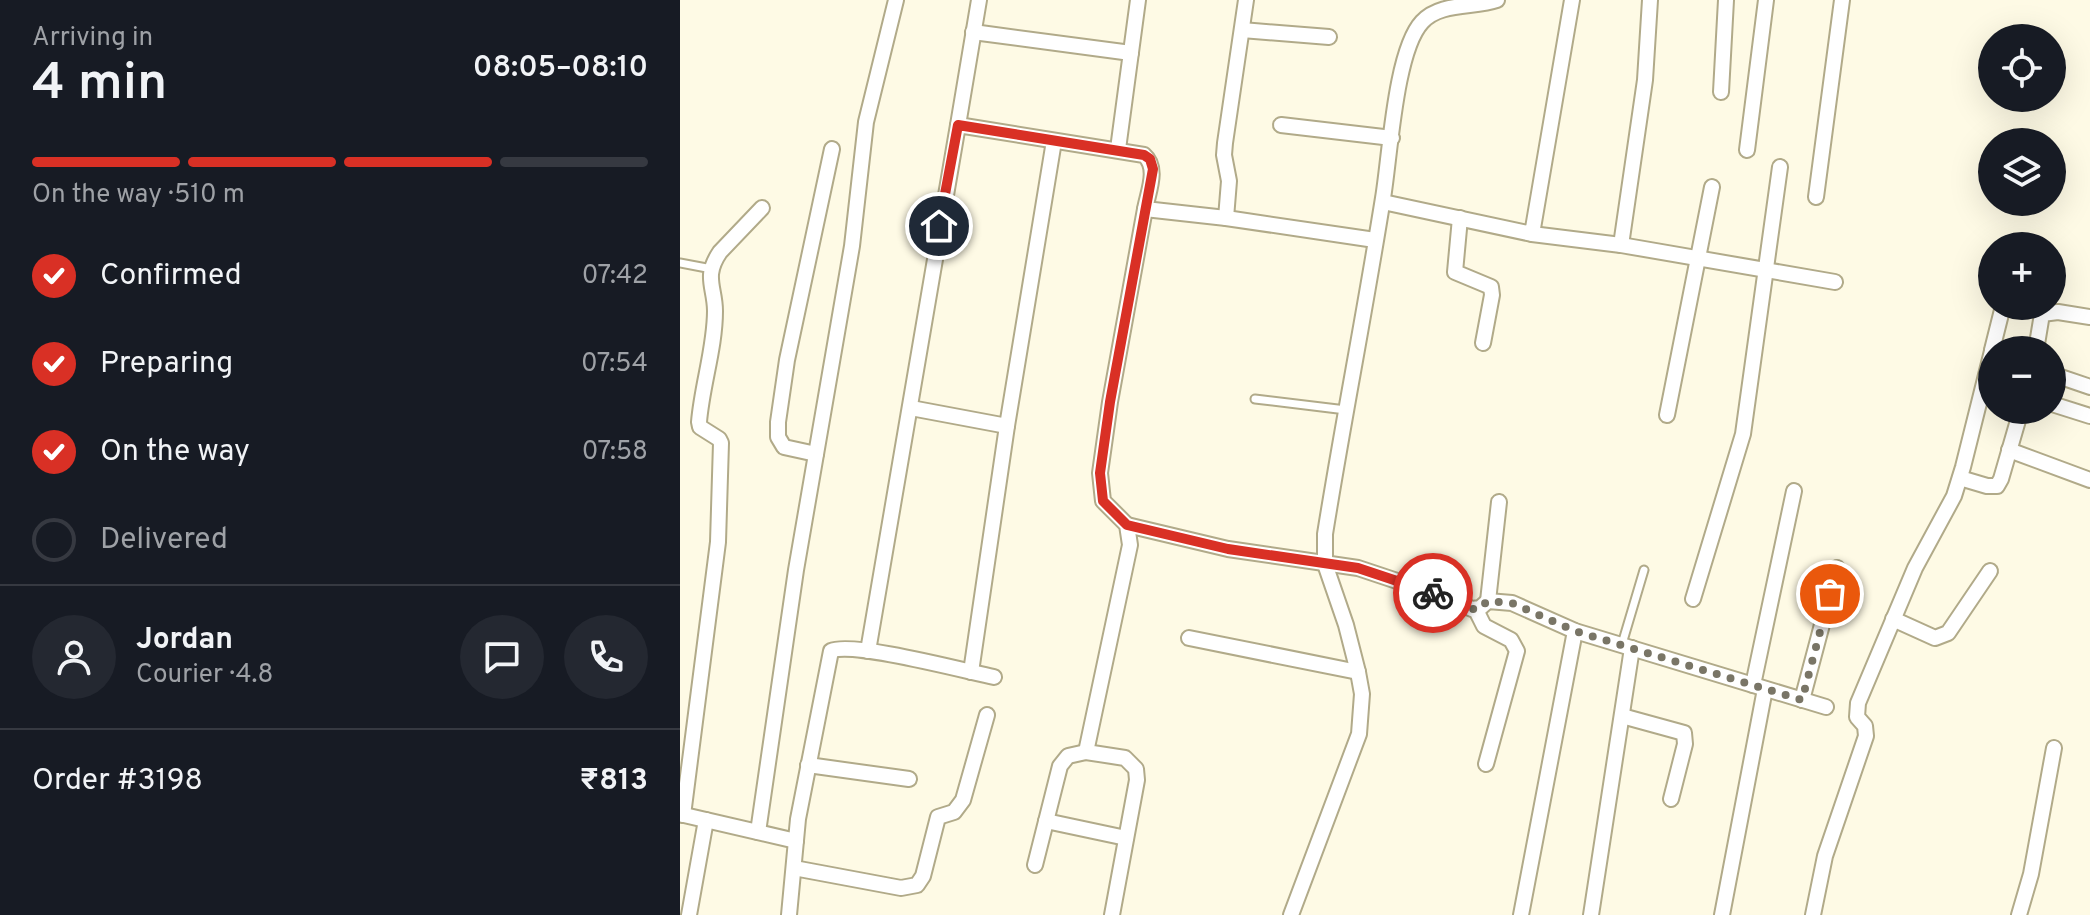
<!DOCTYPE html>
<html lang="en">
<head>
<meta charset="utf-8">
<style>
	:root { --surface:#171b24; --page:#242831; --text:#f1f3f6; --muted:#9ea1a6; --line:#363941; --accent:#d93025 }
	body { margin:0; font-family:Overpass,sans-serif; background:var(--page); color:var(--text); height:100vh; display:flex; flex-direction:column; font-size:30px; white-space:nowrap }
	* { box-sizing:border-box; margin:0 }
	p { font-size:26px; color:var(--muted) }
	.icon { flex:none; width:44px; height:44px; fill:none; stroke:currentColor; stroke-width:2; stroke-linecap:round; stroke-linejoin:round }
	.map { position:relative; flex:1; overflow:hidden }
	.details { display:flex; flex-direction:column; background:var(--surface); width:680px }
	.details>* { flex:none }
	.controls { position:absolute; left:1298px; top:24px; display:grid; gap:16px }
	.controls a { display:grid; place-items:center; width:88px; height:88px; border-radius:50%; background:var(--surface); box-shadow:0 8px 32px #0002; font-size:40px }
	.pin { position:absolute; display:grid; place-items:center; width:68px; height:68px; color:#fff; margin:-34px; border:4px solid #fff; border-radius:50%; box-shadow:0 2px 8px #0007 }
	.courier { position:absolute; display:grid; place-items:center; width:80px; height:80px; margin:-40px; border:6px solid #d93025; border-radius:50%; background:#fff; color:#222; box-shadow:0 2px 10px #0007 }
	.overview em { font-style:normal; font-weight:600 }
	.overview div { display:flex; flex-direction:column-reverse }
	.overview { display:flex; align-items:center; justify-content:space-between; height:136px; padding:0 32px }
	h1 { font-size:52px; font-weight:600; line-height:60px }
	.bar { display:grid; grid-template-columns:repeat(4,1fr); gap:12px 8px; align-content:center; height:96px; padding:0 32px }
	.bar i { height:10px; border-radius:6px; background:var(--line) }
	.bar .on { background:var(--accent) }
	.bar p { grid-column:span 4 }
	.line { display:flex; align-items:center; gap:20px; padding:0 32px; border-top:2px solid var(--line) }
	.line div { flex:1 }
	.round { display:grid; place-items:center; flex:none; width:84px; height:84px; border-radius:42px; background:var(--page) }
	ol { padding:0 32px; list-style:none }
	li { display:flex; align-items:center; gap:24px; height:88px }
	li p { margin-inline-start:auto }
	li .icon { padding:8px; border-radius:50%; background:var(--accent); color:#fff; stroke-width:4 }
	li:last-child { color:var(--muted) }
	li i { width:44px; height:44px; border:4px solid var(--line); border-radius:50% }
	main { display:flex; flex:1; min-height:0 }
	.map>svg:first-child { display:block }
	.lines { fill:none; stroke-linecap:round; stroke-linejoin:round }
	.service-casing { stroke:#b1aa89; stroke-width:11 }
	.minor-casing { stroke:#b1aa89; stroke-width:18 }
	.service { stroke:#fff; stroke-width:7 }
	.minor { stroke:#fff; stroke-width:14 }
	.done { stroke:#797566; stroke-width:8; stroke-dasharray:0 14.4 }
	.route { stroke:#d93025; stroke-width:10 }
</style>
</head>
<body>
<main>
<section class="details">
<div class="overview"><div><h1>4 min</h1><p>Arriving in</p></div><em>08:05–08:10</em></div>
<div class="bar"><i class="on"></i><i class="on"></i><i class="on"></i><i></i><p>On the way · 510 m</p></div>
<ol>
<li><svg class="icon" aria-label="check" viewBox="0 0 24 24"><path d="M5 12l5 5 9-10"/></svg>Confirmed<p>07:42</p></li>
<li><svg class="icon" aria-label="check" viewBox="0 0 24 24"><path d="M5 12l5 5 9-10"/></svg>Preparing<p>07:54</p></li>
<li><svg class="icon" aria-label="check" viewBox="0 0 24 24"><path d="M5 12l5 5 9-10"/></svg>On the way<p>07:58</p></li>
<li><i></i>Delivered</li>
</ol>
<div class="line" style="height:144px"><a class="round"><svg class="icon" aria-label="person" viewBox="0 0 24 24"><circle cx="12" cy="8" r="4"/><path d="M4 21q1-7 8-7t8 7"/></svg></a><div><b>Jordan</b><p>Courier · 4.8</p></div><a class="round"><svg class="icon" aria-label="chat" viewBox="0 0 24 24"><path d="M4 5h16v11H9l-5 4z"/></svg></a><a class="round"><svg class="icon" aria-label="phone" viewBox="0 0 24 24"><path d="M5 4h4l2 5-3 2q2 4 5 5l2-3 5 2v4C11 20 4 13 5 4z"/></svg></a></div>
<div class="line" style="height:104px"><div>Order #3198</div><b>₹813</b></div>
</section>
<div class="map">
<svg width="1410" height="915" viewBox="0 0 1410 915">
	<rect width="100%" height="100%" fill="#fefae5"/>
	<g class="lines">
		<g class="service-casing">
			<g id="service">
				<path d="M0 263 32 269"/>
				<path d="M575 399 666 410"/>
				<path d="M942 644 964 570"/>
			</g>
		</g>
		<g class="minor-casing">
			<g id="minor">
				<path d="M562 30 649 37"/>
				<path d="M293 32 451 53"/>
				<path d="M1041 92 1046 0"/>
				<path d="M278 125 299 0"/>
				<path d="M601 125 712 138"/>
				<path d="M438 149 458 0"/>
				<path d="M1067 150 1086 0"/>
				<path d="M1136 197 1162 0"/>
				<path d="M703 202 852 234 892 0"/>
				<path d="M546 218 549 181 544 155 545 143 566 0"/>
				<path d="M780 218 775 272 811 287 812 295 803 343"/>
				<path d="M852 234 941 245 1155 282"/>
				<path d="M941 245 965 80 970 0"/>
				<path d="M1312 350 1323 306"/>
				<path d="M1356 350 1362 314 1378 312 1410 317"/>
				<path d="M1372 374 1410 387"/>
				<path d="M1372 404 1410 416"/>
				<path d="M231 408 327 426"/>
				<path d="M987 415 1032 187"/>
				<path d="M1329 450 1410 480"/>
				<path d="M136 454 104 447 98 437V422L107 360 152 149"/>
				<path d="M1280 478 1307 486H1317L1321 479 1341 410"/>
				<path d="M447 525 548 549 678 568 765 597 792 609 800 608 808 601 832 603 895 631 1146 707"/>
				<path d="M1013 599 1063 434 1100 167"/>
				<path d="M808 601 819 502"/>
				<path d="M796 610 804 626 831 640 837 651 806 764"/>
				<path d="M1213 619 1255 638 1268 633 1310 571"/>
				<path d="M509 638 678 672"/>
				<path d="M188 651 278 125 464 155C479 168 468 192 465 209"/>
				<path d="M291 672 327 426 374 141"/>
				<path d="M1073 685 1114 491"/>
				<path d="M1122 700 1157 568"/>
				<path d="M942 716 1004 733 1005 744 991 799"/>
				<path d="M128 765 229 779"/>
				<path d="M0 814 116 841"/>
				<path d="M3 815 38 542 41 443 39 439 20 427 19 422C22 385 35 348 35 311 35 287 23 277 40 252L82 208"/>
				<path d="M366 821 446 838"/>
				<path d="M78 832 116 570 172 246 186 122 216 0"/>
				<path d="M355 865 380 766 388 756 406 752"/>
				<path d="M114 868 221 888 237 885 243 876 258 817 274 812 283 800 307 715"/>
				<path d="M9 915 26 820"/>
				<path d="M109 915 118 819 151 651C172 641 285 671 314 677"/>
				<path d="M432 915 457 780 456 769 445 758 406 752 450 545 447 525 423 501 420 473 430 402 465 209 546 218 695 240"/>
				<path d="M611 915 679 734 682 694 678 672 666 625 645 564V534C663 422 685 311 703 198 710 157 715 51 742 22 760 2 794 8 817 0"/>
				<path d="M841 915 895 631"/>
				<path d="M911 915 952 648"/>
				<path d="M1042 915 1085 689"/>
				<path d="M1133 915 1145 856 1186 736 1185 726 1177 717 1178 703 1235 568 1274 496 1283 467 1312 351"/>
				<path d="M1339 915 1351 874 1374 748"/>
			</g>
		</g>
		<use href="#service" class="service"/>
		<use href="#minor" class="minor"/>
	</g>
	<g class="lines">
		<path class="done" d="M753 593 796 610 808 601 832 603 895 631 1122 700 1150 594"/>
		<path class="route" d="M259 226 278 125 464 155 470 159 473 169 430 402 420 473 423 501 447 525 548 549 678 568 753 593"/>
	</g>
</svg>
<div class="controls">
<a><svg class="icon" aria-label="locate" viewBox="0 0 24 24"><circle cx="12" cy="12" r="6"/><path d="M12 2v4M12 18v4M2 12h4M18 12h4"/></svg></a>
<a><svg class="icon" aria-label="layers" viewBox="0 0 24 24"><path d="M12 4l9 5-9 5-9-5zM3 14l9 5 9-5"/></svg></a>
<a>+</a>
<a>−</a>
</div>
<div class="pin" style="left:1150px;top:594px;background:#ea580c"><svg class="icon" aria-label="bag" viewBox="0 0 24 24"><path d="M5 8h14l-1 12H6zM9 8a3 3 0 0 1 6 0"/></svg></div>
<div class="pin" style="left:259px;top:226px;background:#1f2937"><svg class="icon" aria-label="home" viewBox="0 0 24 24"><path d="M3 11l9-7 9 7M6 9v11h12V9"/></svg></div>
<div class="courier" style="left:753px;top:593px"><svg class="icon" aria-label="bike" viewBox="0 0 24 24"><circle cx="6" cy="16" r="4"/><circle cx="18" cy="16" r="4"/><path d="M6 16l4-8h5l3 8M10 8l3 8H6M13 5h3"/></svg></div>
</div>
</main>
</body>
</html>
